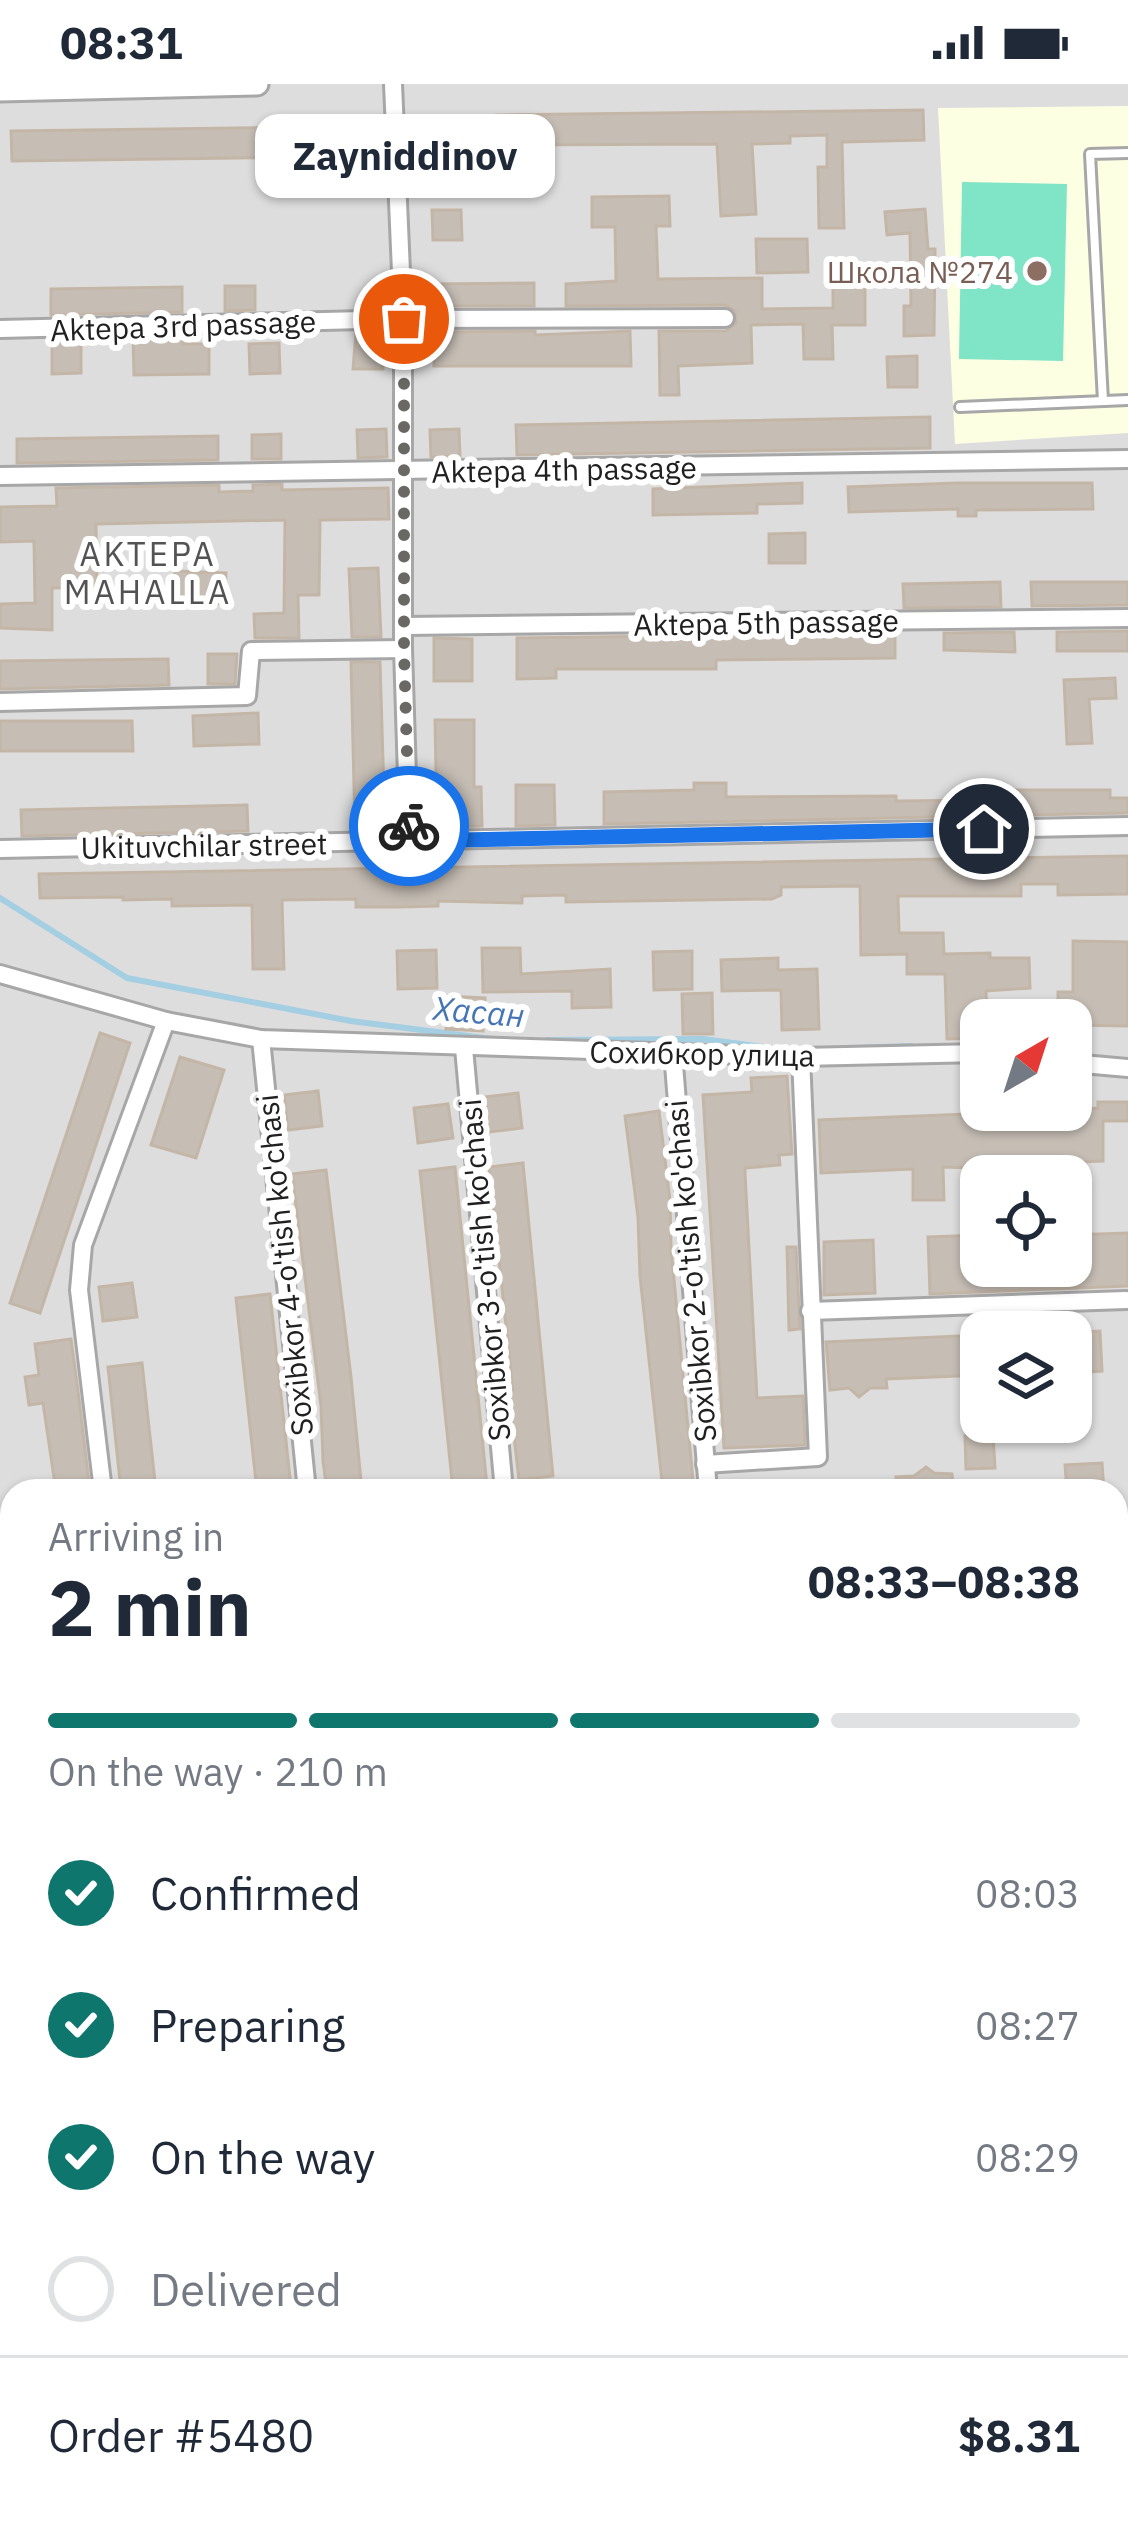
<!DOCTYPE html>
<html lang="en">
<head>
<meta charset="utf-8">
<style>
	:root { --surface:#fff; --page:#f6f6f7; --text:#1f2937; --muted:#747a83; --line:#e0e1e3; --accent:#0f766e }
	body { margin:0; font-family:"IBM Plex Sans",sans-serif; background:var(--page); color:var(--text); height:100vh; display:flex; flex-direction:column; font-size:45px; white-space:nowrap }
	* { box-sizing:border-box; margin:0 }
	p { font-size:39px; color:var(--muted) }
	.icon { flex:none; width:66px; height:66px; fill:none; stroke:currentColor; stroke-width:2; stroke-linecap:round; stroke-linejoin:round }
	.map { position:relative; flex:1; overflow:hidden }
	.drawer { position:absolute; left:0px; top:1395px; width:1128px; height:1059px; display:flex; flex-direction:column; background:var(--surface); border-radius:36px 36px 0 0; box-shadow:0 3px 9px #0004 }
	.drawer>* { flex:none }
	.needle { width:78px; rotate:39deg }
	.buttons { position:absolute; left:960px; top:915px; display:grid; gap:24px }
	.buttons a { display:grid; place-items:center; width:132px; height:132px; border-radius:24px; background:var(--surface); box-shadow:0 3px 9px #0004; font-size:60px }
	.pin { position:absolute; display:grid; place-items:center; width:102px; height:102px; color:#fff; margin:-51px; border:6px solid #fff; border-radius:50%; box-shadow:0 3px 12px #0007 }
	.courier { position:absolute; display:grid; place-items:center; width:120px; height:120px; margin:-60px; border:9px solid #1a73e8; border-radius:50%; background:#fff; color:#222; box-shadow:0 3px 15px #0007 }
	.bubble { position:absolute; height:84px; border-radius:24px; background:var(--surface); box-shadow:0 3px 9px #0004; font-size:39px; font-weight:700; line-height:84px; text-align:center }
	.overview em { font-style:normal; font-weight:700 }
	.overview div { display:flex; flex-direction:column-reverse }
	.overview { display:flex; align-items:center; justify-content:space-between; height:204px; padding:0 48px }
	h1 { font-size:78px; font-weight:700; line-height:90px }
	.bar { display:grid; grid-template-columns:repeat(4,1fr); gap:18px 12px; align-content:center; height:144px; padding:0 48px }
	.bar i { height:15px; border-radius:9px; background:var(--line) }
	.bar .active { background:var(--accent) }
	.bar p { grid-column:span 4 }
	.line { display:flex; align-items:center; gap:30px; padding:0 48px; border-top:3px solid var(--line) }
	.line div { flex:1 }
	ol { padding:0 48px; list-style:none }
	li { display:flex; align-items:center; gap:36px; height:132px }
	li p { margin-inline-start:auto }
	li .icon { padding:12px; border-radius:50%; background:var(--accent); color:#fff; stroke-width:4 }
	li:last-child { color:var(--muted) }
	li i { width:66px; height:66px; border:6px solid var(--line); border-radius:50% }
	.status { display:flex; justify-content:space-between; align-items:center; height:84px; padding:0 60px; background:var(--surface); direction:ltr }
	.status svg { height:33px; fill:currentColor }
	.map>svg:first-child { display:block }
	.residential { fill:#dedddd; fill-rule:evenodd }
	.education { fill:#fcffe1 }
	.grass { fill:#c5eeaa }
	.pitch { fill:#80e4c6 }
	.lines { fill:none; stroke-linecap:round; stroke-linejoin:round }
	.stream { stroke:#a4cee1; stroke-width:6 }
	.building { fill:#c6beb5; stroke:#c4b6a7; stroke-width:3 }
	.service-casing { stroke:#a7a7a7; stroke-width:14 }
	.minor-casing { stroke:#a7a7a7; stroke-width:22 }
	.tertiary-casing { stroke:#a7a7a7; stroke-width:27 }
	.service { stroke:#fff; stroke-width:8 }
	.minor { stroke:#fff; stroke-width:16 }
	.tertiary { stroke:#fff; stroke-width:21 }
	.done { stroke:#696865; stroke-width:12; stroke-dasharray:0 21.6 }
	.route { stroke:#1a73e8; stroke-width:15 }
	.education-dot { fill:#8d6e63; stroke:#fff; stroke-width:4.5 }
	.labels { text-anchor:middle; dominant-baseline:central; stroke-width:12; stroke-linejoin:round; paint-order:stroke }
	.education-label { font-size:30px; fill:#785e54; stroke:#fff; text-anchor:end }
	.street-label { font-size:30px; fill:#202020; stroke:#fff }
	.neighbourhood-label { font-size:33px; letter-spacing:3px; fill:#535353; stroke:#fff }
	.water-label { font-size:33px; font-style:italic; fill:#4675b6; stroke:#fff }
</style>
</head>
<body>
<div class="status"><b>08:31</b><svg viewBox="0 0 49 12"><path d="M0 12V9h3v3zM5 12V6h3v6zM10 12V3h3v9zM15 12V0h3v12zM26 1h20v11H26zM47 4h2v5h-2z"/></svg></div>
<div class="map">
<svg width="1128" height="2453" viewBox="0 0 1128 2453">
	<rect width="100%" height="100%" fill="#f1eee6"/>
	<g class="residential">
		<path d="M0 0H1128V1571L1116 1565V1407H12V1846L0 1844ZM981 936H1071V1026H981ZM981 1092H1071V1182H981ZM981 1248H1071V1338H981Z"/>
		<path d="M1116 1618 1128 1623V2453H0V1903L12 1906V2442H1116Z"/>
	</g>
	<path class="education" d="M1128 22V349L955 360 938 24Z"/>
	<path class="grass" d="M0 1947 12 1954V2159L0 2161Z"/>
	<path class="pitch" d="M962 98 1067 100 1063 277 959 275Z"/>
	<g class="lines">
		<g class="stream">
			<path d="M0 814 127 894 351 937 492 955"/>
			<path d="M547 956 703 955 780 965"/>
			<path d="M847 964 911 962"/>
		</g>
	</g>
	<g class="building">
		<path d="M923 26 924 56 842 58 844 144H819L818 83H827V51L790 52V59L752 60 756 130 721 132 717 60 497 61V31Z"/>
		<path d="M379 42V72L12 77 11 47Z"/>
		<path d="M426 44H455L456 74H427Z"/>
		<path d="M669 112 670 142H656L658 195 762 194V225L833 224V199L865 198V241H832L833 275H804L803 240 751 241 752 279 678 282 679 311H660L659 247H726L736 239 735 227 725 221 566 222V200L616 197 615 143H592V113Z"/>
		<path d="M925 125 928 165H935L934 251 904 252V222H911L910 149 887 151 885 128Z"/>
		<path d="M432 126H461L462 156H433Z"/>
		<path d="M756 155H807L808 188 757 189Z"/>
		<path d="M534 199V222H433V200Z"/>
		<path d="M225 202H255V226L225 227Z"/>
		<path d="M182 203V228L51 231V205Z"/>
		<path d="M535 247V251L630 247 631 282H434V248Z"/>
		<path d="M382 248 383 285H353L356 249Z"/>
		<path d="M183 253V260H209V290L134 291 133 254Z"/>
		<path d="M52 256H81V289L52 290Z"/>
		<path d="M279 259 280 289 250 290 249 260Z"/>
		<path d="M917 272V303H888L887 273Z"/>
		<path d="M930 333V364L517 371 516 341Z"/>
		<path d="M386 345 387 373 358 374 357 346Z"/>
		<path d="M459 345 460 372 431 373 430 346Z"/>
		<path d="M281 350V375H252V351Z"/>
		<path d="M218 352V376L17 379V355Z"/>
		<path d="M802 399V419L757 420V429L653 431V405Z"/>
		<path d="M957 399H1092L1093 425 976 426V432H958V425L849 428 848 403Z"/>
		<path d="M282 400V406L388 404 389 435 320 436 319 511H298L299 554H255L254 530 284 529 285 436 96 440 97 503 52 504V546L0 544V520L35 519 34 457 0 458V423L57 422 56 404 219 401V408L253 407V401Z"/>
		<path d="M805 449V479H769V450Z"/>
		<path d="M378 484 381 553H352L349 485Z"/>
		<path d="M175 487 226 489 225 520 174 519Z"/>
		<path d="M1000 498 1001 523 904 524 903 500Z"/>
		<path d="M1031 498H1128V521L1032 522Z"/>
		<path d="M1128 547V567H1057V548Z"/>
		<path d="M1014 548 1015 568 944 566V549Z"/>
		<path d="M895 549V574L716 576V585H556V594L517 595V554Z"/>
		<path d="M434 554 472 555V597H434Z"/>
		<path d="M208 570H237L235 600H208Z"/>
		<path d="M168 575 169 601 0 605V577Z"/>
		<path d="M351 578H380L385 743 355 744Z"/>
		<path d="M1115 594 1116 614 1089 615 1092 659 1067 660 1064 596Z"/>
		<path d="M258 629 259 660 194 662 193 632Z"/>
		<path d="M435 636H474V703H481L482 742 437 743Z"/>
		<path d="M0 637H132L133 667H0Z"/>
		<path d="M694 699H726V713L896 712V717L990 716V706H1110V714H1128V729L604 740V708L694 706Z"/>
		<path d="M516 701H554L555 741 516 742Z"/>
		<path d="M247 721 248 747 22 752 21 726Z"/>
		<path d="M1128 772V810L1058 811V800H1021V812H898L899 849H943L944 870 990 869V874H1029L1030 904 986 907 987 936H981V954L947 955 945 890H907V870L861 871 860 802 781 803V811L772 815 566 818V811L522 812V819L438 817V822L399 823H356V815L282 816 284 885H253L252 821 172 822V815L123 816V813L40 814 39 790Z"/>
		<path d="M1073 857 1128 858V942L1071 941V936H1058V908H1073Z"/>
		<path d="M482 864H520L521 890 610 885 611 923 572 924V907L483 908Z"/>
		<path d="M436 866 437 904 398 905 397 867Z"/>
		<path d="M692 867V905L654 906 653 868Z"/>
		<path d="M778 874V886L817 885 819 945 782 946 781 906 722 907 721 876Z"/>
		<path d="M712 909 713 950H683L682 910Z"/>
		<path d="M447 912 485 914 483 947 446 945Z"/>
		<path d="M100 949 130 959 40 1229 10 1219Z"/>
		<path d="M180 973 224 986 196 1074 151 1061Z"/>
		<path d="M787 992 792 1070 779 1071 780 1081 745 1084V1089L757 1314 803 1312 805 1361 724 1364 703 1011 752 1008 751 994Z"/>
		<path d="M318 1007 322 1042 288 1046 284 1011Z"/>
		<path d="M518 1009 522 1044 488 1048 484 1013Z"/>
		<path d="M1098 1018H1128V1037H1103V1077L1054 1079V1092H974V1084L943 1083 944 1116H913V1085L821 1089 819 1036 1071 1026 1098 1024Z"/>
		<path d="M448 1020 453 1054 418 1059 414 1024Z"/>
		<path d="M659 1027 670 1116 671 1164 694 1407H663L640 1192 638 1133 625 1032Z"/>
		<path d="M523 1079 553 1392 519 1396 509 1308 513 1307 489 1083Z"/>
		<path d="M455 1083 487 1402 453 1406 420 1087Z"/>
		<path d="M326 1086 351 1293 362 1407H327L323 1377 321 1322 292 1090Z"/>
		<path d="M1128 1149V1202L930 1210 928 1153 981 1151V1182H1071V1151Z"/>
		<path d="M873 1156 875 1209 824 1211V1158Z"/>
		<path d="M787 1163H796L800 1245 789 1246Z"/>
		<path d="M132 1199 137 1233 103 1237 99 1203Z"/>
		<path d="M270 1210 291 1403 257 1407 236 1214Z"/>
		<path d="M1100 1247 1102 1287 1071 1289V1249Z"/>
		<path d="M981 1251V1291L886 1295 887 1304H870L859 1313 849 1304 830 1306 826 1258Z"/>
		<path d="M71 1255 78 1307 90 1407H56L43 1319 29 1321 25 1293 39 1291 35 1260Z"/>
		<path d="M142 1279 156 1407H121L108 1283Z"/>
		<path d="M993 1351 995 1384 966 1385 965 1352Z"/>
		<path d="M1102 1379 1104 1407H1067L1065 1381Z"/>
		<path d="M926 1383 934 1389 952 1390 954 1407H897L896 1393 914 1392Z"/>
	</g>
	<g class="lines">
		<g class="service-casing">
			<g id="service">
				<path d="M1103 317 1090 70 1128 69"/>
				<path d="M960 323 1128 316"/>
				<path d="M1116 1695 1128 1700"/>
				<path d="M1116 1929 1128 1932"/>
				<path d="M0 2168 12 2166"/>
			</g>
		</g>
		<g class="minor-casing">
			<g id="minor">
				<path d="M393 0 403 235V565L409 757"/>
				<path d="M0 245 403 235 725 234"/>
				<path d="M0 392 1128 375"/>
				<path d="M404 542 1128 534"/>
				<path d="M0 618 247 612 251 567 403 565"/>
				<path d="M0 765 1128 742"/>
				<path d="M0 890 166 937 261 955 801 973 981 969"/>
				<path d="M261 955 307 1407"/>
				<path d="M464 964 504 1407"/>
				<path d="M673 968 708 1407"/>
				<path d="M1071 979 1128 984"/>
				<path d="M810 1227 1126 1216"/>
				<path d="M705 1380 818 1373 801 973"/>
				<path d="M103 1407 79 1206 83 1161 166 937"/>
				<path d="M1116 2065 1128 2063"/>
				<path d="M1116 2210 1128 2371"/>
				<path d="M183 2442 186 2453"/>
				<path d="M488 2442 491 2453"/>
			</g>
		</g>
		<g class="tertiary-casing">
			<path id="tertiary" d="M0 6 257 0"/>
		</g>
		<use href="#service" class="service"/>
		<use href="#minor" class="minor"/>
		<use href="#tertiary" class="tertiary"/>
	</g>
	<g class="lines">
		<path class="done" d="M404 235V566L409 742"/>
		<path class="route" d="M409 742V757L984 745"/>
	</g>
	<circle class="education-dot" cx="1037" cy="187" r="12"/>
	<g class="labels">
		<g class="education-label">
			<text x="1013" y="187">Школа №274</text>
		</g>
		<g class="street-label">
			<text transform="translate(183 241) rotate(-2)">Aktepa 3rd passage</text>
			<text transform="translate(564 385) rotate(-1)">Aktepa 4th passage</text>
			<text transform="translate(766 538) rotate(-1)">Aktepa 5th passage</text>
			<text transform="translate(204 761) rotate(-1)">Ukituvchilar street</text>
			<text transform="translate(702 969) rotate(1)">Сохибкор улица</text>
			<text transform="translate(284 1181) rotate(-96)">Soxibkor 4-o'tish ko'chasi</text>
			<text transform="translate(484 1186) rotate(-95)">Soxibkor 3-o'tish ko'chasi</text>
			<text transform="translate(690 1187) rotate(-95)">Soxibkor 2-o'tish ko'chasi</text>
		</g>
		<g class="neighbourhood-label">
			<text x="148" y="469">AKTEPA<tspan x="148" dy="38">MAHALLA</tspan></text>
		</g>
		<g class="water-label">
			<text transform="translate(479 927) rotate(5)">Хасан</text>
		</g>
	</g>
</svg>
<div class="buttons">
<a><svg class="needle" viewBox="-14 -14 28 28"><path d="M0-13l5 13h-10z" fill="#e53935"/><path d="M0 13l5-13h-10z" fill="#747a83"/></svg></a>
<a><svg class="icon" aria-label="locate" viewBox="0 0 24 24"><circle cx="12" cy="12" r="6"/><path d="M12 2v4M12 18v4M2 12h4M18 12h4"/></svg></a>
<a><svg class="icon" aria-label="layers" viewBox="0 0 24 24"><path d="M12 4l9 5-9 5-9-5zM3 14l9 5 9-5"/></svg></a>
</div>
<div class="pin" style="left:404px;top:235px;background:#ea580c"><svg class="icon" aria-label="bag" viewBox="0 0 24 24"><path d="M5 8h14l-1 12H6zM9 8a3 3 0 0 1 6 0"/></svg></div>
<div class="pin" style="left:984px;top:745px;background:#1f2937"><svg class="icon" aria-label="home" viewBox="0 0 24 24"><path d="M3 11l9-7 9 7M6 9v11h12V9"/></svg></div>
<div class="courier" style="left:409px;top:742px"><svg class="icon" aria-label="bike" viewBox="0 0 24 24"><circle cx="6" cy="16" r="4"/><circle cx="18" cy="16" r="4"/><path d="M6 16l4-8h5l3 8M10 8l3 8H6M13 5h3"/></svg></div>
<div class="bubble" style="left:255px;top:30px;width:300px">Zayniddinov</div>
<section class="drawer">
<div class="overview"><div><h1>2 min</h1><p>Arriving in</p></div><em>08:33–08:38</em></div>
<div class="bar"><i class="active"></i><i class="active"></i><i class="active"></i><i></i><p>On the way · 210 m</p></div>
<ol>
<li><svg class="icon" aria-label="check" viewBox="0 0 24 24"><path d="M5 12l5 5 9-10"/></svg>Confirmed<p>08:03</p></li>
<li><svg class="icon" aria-label="check" viewBox="0 0 24 24"><path d="M5 12l5 5 9-10"/></svg>Preparing<p>08:27</p></li>
<li><svg class="icon" aria-label="check" viewBox="0 0 24 24"><path d="M5 12l5 5 9-10"/></svg>On the way<p>08:29</p></li>
<li><i></i>Delivered</li>
</ol>
<div class="line" style="height:156px"><div>Order #5480</div><b>$8.31</b></div>
</section>
</div>
</body>
</html>
